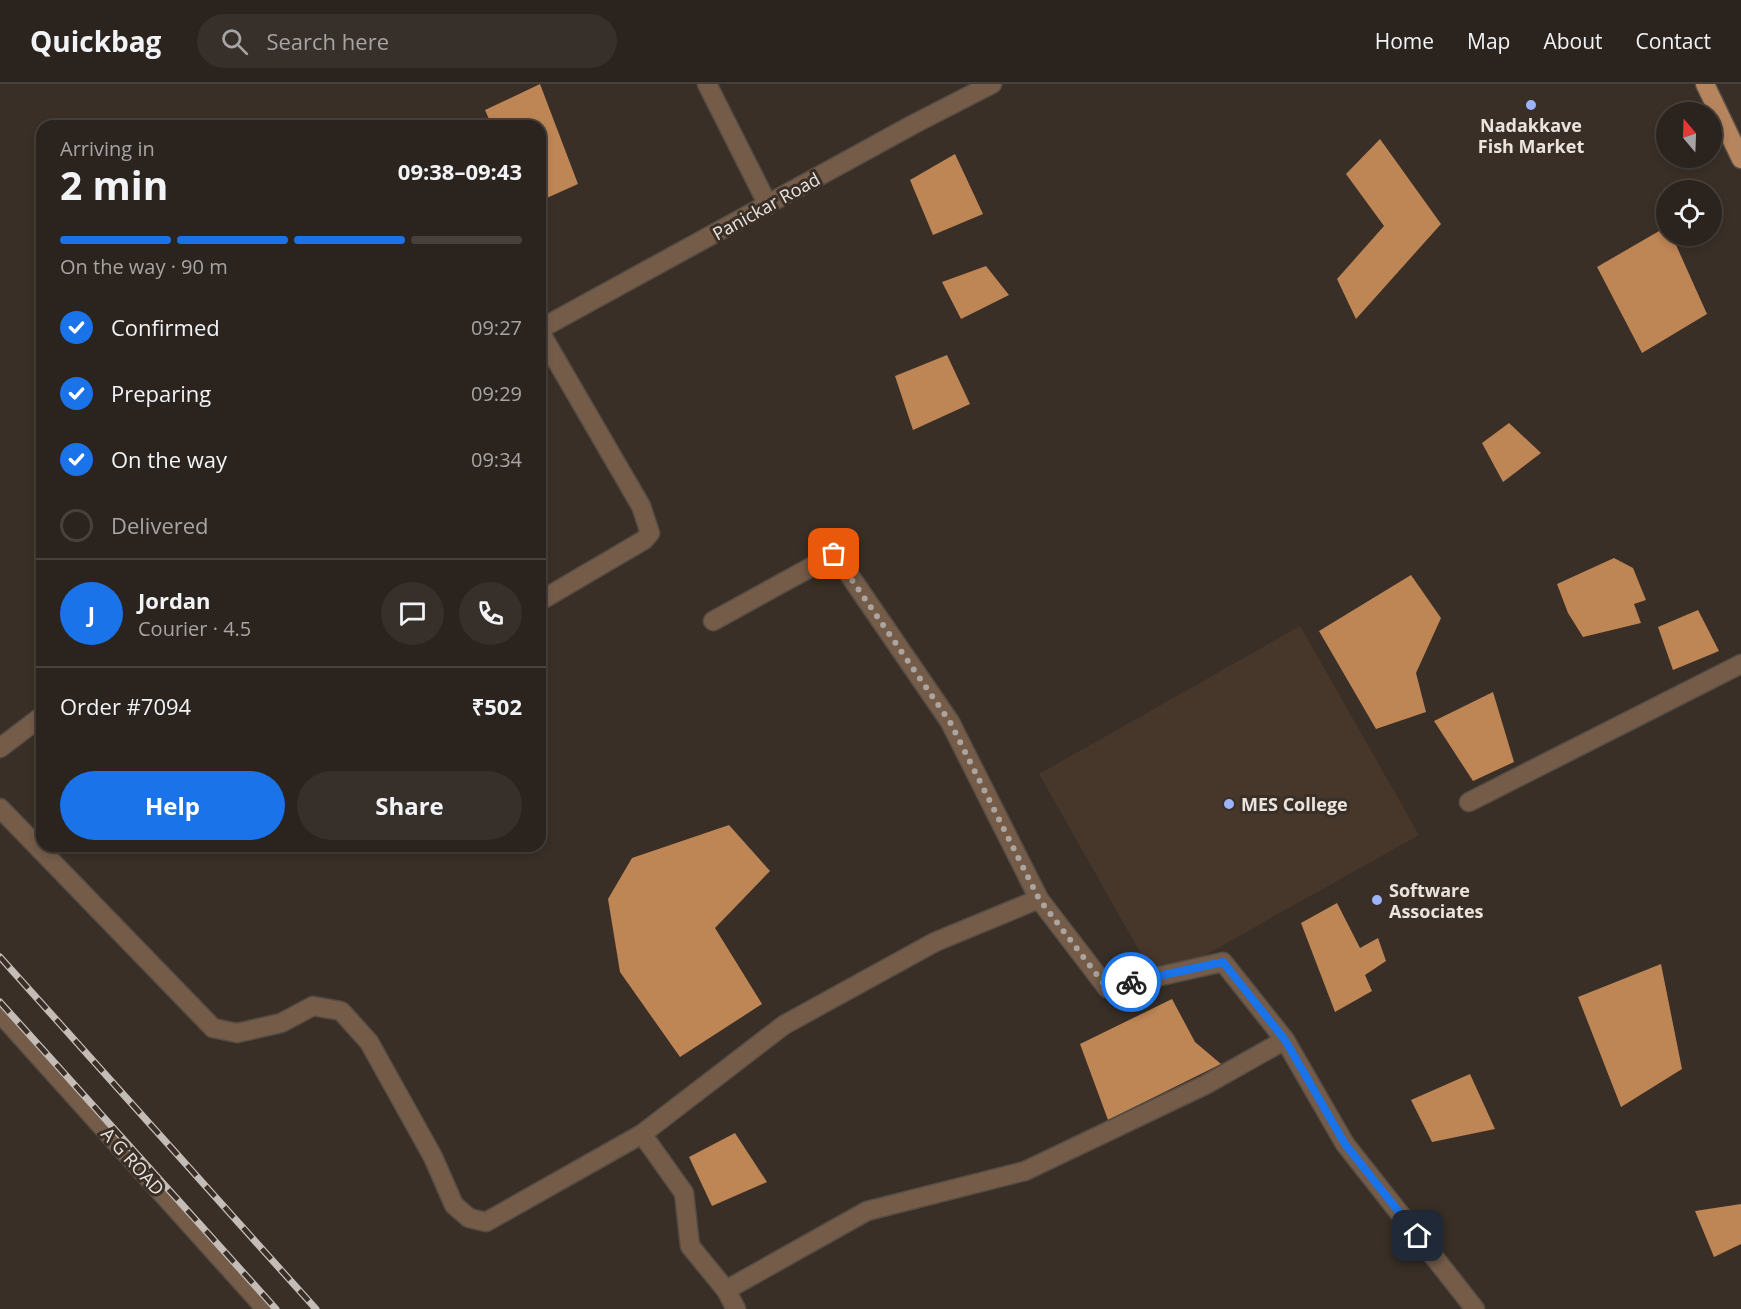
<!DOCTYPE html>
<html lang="en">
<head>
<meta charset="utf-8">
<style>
	:root { --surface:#2b231d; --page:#372f2a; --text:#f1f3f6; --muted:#a6a4a4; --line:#47403b; --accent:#1a73e8 }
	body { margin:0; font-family:"Open Sans",sans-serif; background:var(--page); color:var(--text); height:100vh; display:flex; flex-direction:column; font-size:22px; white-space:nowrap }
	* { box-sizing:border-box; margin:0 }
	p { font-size:20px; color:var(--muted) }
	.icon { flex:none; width:33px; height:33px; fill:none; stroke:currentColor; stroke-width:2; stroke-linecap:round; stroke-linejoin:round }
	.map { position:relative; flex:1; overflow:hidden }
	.side { position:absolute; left:36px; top:36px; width:510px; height:732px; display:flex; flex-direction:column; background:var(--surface); border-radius:18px; box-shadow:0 3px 9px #0003,0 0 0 2px var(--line) }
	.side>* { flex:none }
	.needle { width:39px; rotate:341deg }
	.buttons { position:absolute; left:1656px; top:18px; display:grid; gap:12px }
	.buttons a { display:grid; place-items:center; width:66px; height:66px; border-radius:50%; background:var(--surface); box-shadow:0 3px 9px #0003,0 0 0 2px var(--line); font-size:30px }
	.pin { position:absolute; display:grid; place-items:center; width:51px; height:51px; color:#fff; margin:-26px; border-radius:12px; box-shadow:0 3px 9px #0006 }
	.courier { position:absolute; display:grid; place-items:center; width:60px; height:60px; margin:-30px; border:4px solid #1a73e8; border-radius:50%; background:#fff; color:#222; box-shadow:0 2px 8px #0007 }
	.overview em { font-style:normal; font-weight:700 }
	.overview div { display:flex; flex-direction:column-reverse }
	.overview { display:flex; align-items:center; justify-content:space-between; height:102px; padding:0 24px }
	h1 { font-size:39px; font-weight:700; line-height:45px }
	.bar { display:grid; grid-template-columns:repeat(4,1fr); gap:9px 6px; align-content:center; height:72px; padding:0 24px }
	.bar i { height:8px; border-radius:4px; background:var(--line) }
	.bar .current { background:var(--accent) }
	.bar p { grid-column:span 4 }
	.line { display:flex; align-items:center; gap:15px; padding:0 24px; border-top:2px solid var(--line) }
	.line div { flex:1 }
	.round { display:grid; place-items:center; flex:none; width:63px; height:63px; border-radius:32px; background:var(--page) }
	ol { padding:0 24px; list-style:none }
	li { display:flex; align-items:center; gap:18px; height:66px }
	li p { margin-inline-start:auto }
	li .icon { padding:6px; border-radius:50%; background:var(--accent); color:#fff; stroke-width:4 }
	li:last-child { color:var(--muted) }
	li i { width:33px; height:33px; border:3px solid var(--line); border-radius:50% }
	.button { display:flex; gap:12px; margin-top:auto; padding:12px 24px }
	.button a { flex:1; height:69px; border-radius:36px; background:var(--accent); color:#fff; font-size:24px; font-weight:700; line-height:69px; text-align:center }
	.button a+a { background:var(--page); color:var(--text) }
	header { display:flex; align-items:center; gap:36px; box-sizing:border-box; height:84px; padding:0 30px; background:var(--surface); border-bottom:2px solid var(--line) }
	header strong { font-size:28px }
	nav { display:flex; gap:33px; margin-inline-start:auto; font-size:21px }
	.search { width:420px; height:54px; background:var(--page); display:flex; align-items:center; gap:15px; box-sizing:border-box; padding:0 21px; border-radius:33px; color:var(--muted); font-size:22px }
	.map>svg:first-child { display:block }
	.built { fill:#47372a }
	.building { fill:#be8555 }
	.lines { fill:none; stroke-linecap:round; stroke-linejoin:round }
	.minor-casing { stroke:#554c44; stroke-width:21 }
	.major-casing { stroke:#554c44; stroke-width:21 }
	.minor { stroke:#745c49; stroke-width:18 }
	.major { stroke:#b6855e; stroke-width:18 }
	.rail-casing { stroke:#c4bcb7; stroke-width:7 }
	.rail { stroke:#392f27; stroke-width:4.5; stroke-dasharray:14; stroke-linecap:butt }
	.done { stroke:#aca49e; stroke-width:6; stroke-dasharray:0 10.8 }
	.route { stroke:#1a73e8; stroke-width:8 }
	.poi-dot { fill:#9db4fd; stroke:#392f27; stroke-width:2 }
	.labels { text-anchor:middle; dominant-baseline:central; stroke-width:6; stroke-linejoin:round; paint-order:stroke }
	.poi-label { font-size:18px; font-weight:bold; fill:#eae3de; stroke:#392f27; text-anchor:start }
	.street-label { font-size:18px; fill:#eae3de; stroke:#392f27 }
</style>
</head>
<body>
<header>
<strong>Quickbag</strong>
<div class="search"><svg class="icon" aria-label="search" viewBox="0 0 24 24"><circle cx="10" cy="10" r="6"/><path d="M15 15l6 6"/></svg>Search here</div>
<nav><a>Home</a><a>Map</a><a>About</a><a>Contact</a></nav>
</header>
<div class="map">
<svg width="1741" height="1225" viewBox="0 0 1741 1225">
	<rect width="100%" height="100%" fill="#392f27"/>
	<path class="built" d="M1300 542 1419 751 1157 898 1039 690Z"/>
	<g class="building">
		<path d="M540 0 578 100 540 117V42H492L485 26Z"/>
		<path d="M1380 55 1441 140 1356 235 1337 195 1384 142 1346 90Z"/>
		<path d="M955 70 983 130 933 151 910 96Z"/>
		<path d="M1666 143V152H1672L1707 230 1642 269 1597 183Z"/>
		<path d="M986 182 1009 211 961 235 942 198Z"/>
		<path d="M947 271 970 320 913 346 895 292Z"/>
		<path d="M1509 339 1541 369 1503 398 1482 359Z"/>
		<path d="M1614 474 1633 484 1646 516 1634 520 1641 539 1583 553 1568 529 1557 500Z"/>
		<path d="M1411 491 1441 534 1416 589 1426 628 1376 645 1319 547Z"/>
		<path d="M1698 526 1719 567 1673 586 1658 543Z"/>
		<path d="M1493 608 1514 678 1473 697 1434 637Z"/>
		<path d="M729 741 770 787 715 844 762 920 680 973 620 888 608 815 632 774Z"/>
		<path d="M1337 819 1360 864 1378 854 1386 877 1365 891 1372 907 1335 928 1301 839Z"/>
		<path d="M1661 880 1682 985 1621 1023 1578 913Z"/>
		<path d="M1172 915 1195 958 1221 980 1108 1036 1080 960Z"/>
		<path d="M1470 990 1495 1045 1432 1058 1411 1016Z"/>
		<path d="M735 1049 767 1098 712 1122 689 1073Z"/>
		<path d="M1741 1120V1160L1714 1173 1695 1127Z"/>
	</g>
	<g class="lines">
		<g class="minor-casing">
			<g id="minor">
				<path d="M707 0 768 121"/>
				<path d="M540 245 914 40 992 0"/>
				<path d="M540 248 641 422 650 449 644 456 540 517"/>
				<path d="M713 537 835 470 950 638 1039 815 1107 904 1223 878 1285 956 1345 1060 1475 1225"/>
				<path d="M0 664 42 632"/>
				<path d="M1469 718 1741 580"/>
				<path d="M0 724 213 944 237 949 281 939 313 922 341 927 369 958 433 1073 454 1121 469 1134 486 1138 642 1050"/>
				<path d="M0 929 266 1225"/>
				<path d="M726 1206 867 1127 1025 1087 1205 1001 1285 956"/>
				<path d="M736 1225 726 1206 690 1162 684 1109 642 1050 784 941 935 858 1039 815"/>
			</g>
		</g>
		<g class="major-casing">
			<path id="major" d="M1705 0 1741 75"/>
		</g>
		<use href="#minor" class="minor"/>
		<use href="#major" class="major"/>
		<g class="rail-casing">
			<g id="rail">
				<path d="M0 873 316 1225"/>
				<path d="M0 918 276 1225"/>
			</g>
		</g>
		<use href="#rail" class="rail"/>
	</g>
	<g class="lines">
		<path class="done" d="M834 470 950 638 1039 815 1107 904 1131 898"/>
		<path class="route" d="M1131 898 1223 878 1285 956 1345 1060 1418 1152"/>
	</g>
	<g class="poi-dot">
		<circle cx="1531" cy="21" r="6"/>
		<circle cx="1229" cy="720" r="6"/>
		<circle cx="1377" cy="816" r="6"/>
	</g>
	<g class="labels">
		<g class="poi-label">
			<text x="1531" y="41" text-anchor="middle">Nadakkave<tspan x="1531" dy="21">Fish Market</tspan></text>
			<text x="1241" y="720">MES College</text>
			<text x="1389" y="806">Software<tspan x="1389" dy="21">Associates</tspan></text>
		</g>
		<g class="street-label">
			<text transform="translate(766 122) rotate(-29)">Panickar Road</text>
			<text transform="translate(133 1077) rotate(48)">A G ROAD</text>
		</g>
	</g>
</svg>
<div class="buttons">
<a><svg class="needle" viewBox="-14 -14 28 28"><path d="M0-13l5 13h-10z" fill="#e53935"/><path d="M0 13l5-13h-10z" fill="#a6a4a4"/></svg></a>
<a><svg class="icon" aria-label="locate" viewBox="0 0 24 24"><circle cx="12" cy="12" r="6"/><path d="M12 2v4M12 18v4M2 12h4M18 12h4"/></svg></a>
</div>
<div class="pin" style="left:834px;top:470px;background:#ea580c"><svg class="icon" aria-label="bag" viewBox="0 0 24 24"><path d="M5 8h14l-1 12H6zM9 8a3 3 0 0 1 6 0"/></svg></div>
<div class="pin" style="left:1418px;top:1152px;background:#1f2937"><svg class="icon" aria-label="home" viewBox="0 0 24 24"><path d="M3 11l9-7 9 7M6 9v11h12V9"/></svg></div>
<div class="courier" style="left:1131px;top:898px"><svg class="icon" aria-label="bike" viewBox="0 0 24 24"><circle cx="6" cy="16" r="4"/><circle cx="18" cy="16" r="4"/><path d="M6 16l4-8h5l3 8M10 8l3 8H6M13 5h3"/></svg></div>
<section class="side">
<div class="overview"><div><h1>2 min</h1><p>Arriving in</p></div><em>09:38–09:43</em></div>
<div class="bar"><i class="current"></i><i class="current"></i><i class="current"></i><i></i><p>On the way · 90 m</p></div>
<ol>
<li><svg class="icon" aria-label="check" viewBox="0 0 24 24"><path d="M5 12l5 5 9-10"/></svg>Confirmed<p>09:27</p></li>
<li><svg class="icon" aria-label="check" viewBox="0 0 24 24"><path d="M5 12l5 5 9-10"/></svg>Preparing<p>09:29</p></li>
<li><svg class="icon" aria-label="check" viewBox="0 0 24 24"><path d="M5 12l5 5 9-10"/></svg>On the way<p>09:34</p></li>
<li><i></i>Delivered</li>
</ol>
<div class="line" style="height:108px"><b class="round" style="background:var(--accent);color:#fff">J</b><div><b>Jordan</b><p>Courier · 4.5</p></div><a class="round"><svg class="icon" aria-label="chat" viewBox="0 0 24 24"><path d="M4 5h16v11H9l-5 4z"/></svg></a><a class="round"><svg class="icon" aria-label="phone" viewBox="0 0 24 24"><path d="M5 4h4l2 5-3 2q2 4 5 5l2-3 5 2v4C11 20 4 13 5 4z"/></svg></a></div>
<div class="line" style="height:78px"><div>Order #7094</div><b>₹502</b></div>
<div class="button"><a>Help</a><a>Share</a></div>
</section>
</div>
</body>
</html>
